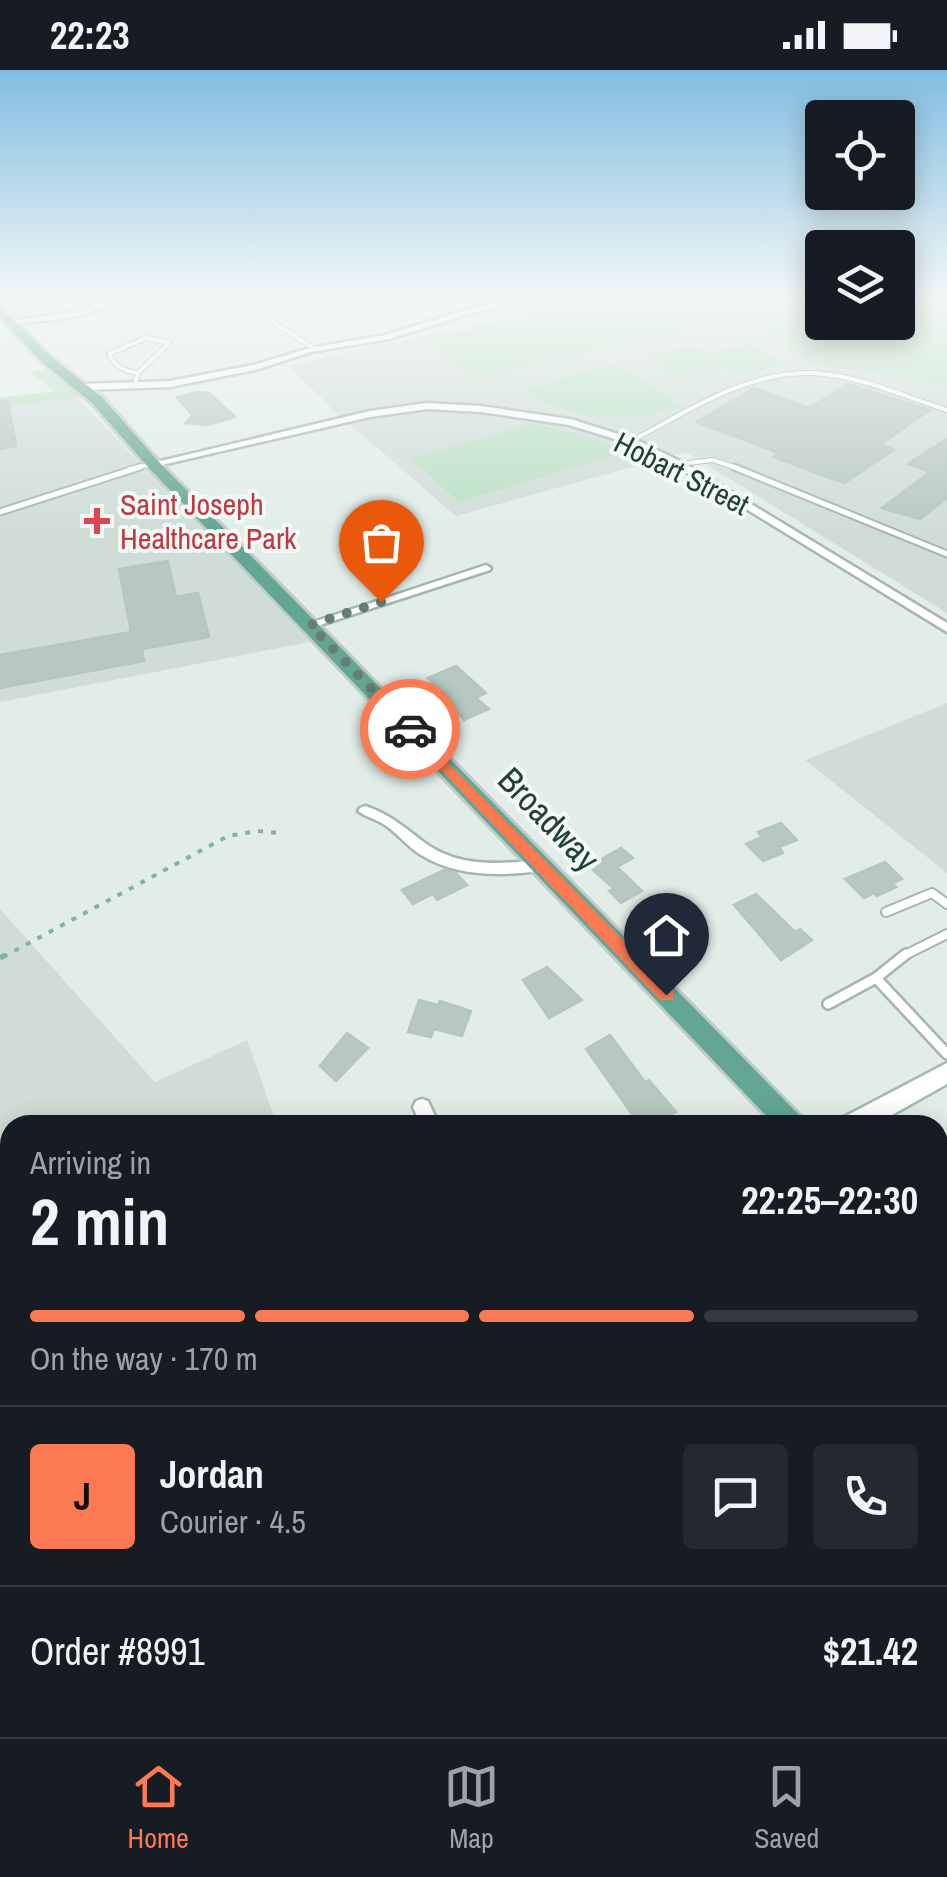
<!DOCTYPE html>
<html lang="en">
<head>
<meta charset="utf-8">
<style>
	:root { --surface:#171b24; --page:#242831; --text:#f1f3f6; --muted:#9ea1a6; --line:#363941; --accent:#fb7a52 }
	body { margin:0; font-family:"Archivo Narrow",sans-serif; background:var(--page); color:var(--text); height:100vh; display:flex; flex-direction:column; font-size:38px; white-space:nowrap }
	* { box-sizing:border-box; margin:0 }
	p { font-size:32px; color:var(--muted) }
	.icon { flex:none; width:55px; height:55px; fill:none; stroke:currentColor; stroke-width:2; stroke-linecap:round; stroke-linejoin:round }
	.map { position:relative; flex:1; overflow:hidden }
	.details { position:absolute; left:0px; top:1045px; width:948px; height:622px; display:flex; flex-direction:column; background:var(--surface); border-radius:30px 30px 0 0; box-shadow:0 5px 25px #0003 }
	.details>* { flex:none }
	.buttons { position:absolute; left:805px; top:30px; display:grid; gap:20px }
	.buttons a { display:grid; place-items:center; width:110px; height:110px; border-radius:10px; background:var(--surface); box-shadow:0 5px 25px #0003; font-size:50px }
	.pin { position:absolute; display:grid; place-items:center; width:85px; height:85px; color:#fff; margin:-102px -42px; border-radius:50% 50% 50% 0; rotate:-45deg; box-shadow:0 0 10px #0007 }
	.pin .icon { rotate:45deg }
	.courier { position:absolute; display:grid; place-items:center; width:100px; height:100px; margin:-50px; border:8px solid #fb7a52; border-radius:50%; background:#fff; color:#222; box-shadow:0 2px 12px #0007 }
	.overview em { font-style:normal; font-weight:800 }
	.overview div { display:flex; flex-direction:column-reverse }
	.overview { display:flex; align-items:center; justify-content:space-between; height:170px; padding:0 30px }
	h1 { font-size:65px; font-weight:800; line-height:75px }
	.bar { display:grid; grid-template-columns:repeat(4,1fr); gap:15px 10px; align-content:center; height:120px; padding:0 30px }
	.bar i { height:12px; border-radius:8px; background:var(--line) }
	.bar .active { background:var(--accent) }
	.bar p { grid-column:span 4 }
	.line { display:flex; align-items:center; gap:25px; padding:0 30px; border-top:2px solid var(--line) }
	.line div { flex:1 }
	.round { display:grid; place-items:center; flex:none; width:105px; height:105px; border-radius:10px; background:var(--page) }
	.status { display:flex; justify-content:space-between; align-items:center; height:70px; padding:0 50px; background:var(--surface); direction:ltr }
	.status svg { height:28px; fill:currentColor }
	.menu { display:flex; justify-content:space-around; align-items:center; height:140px; border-top:2px solid var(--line); background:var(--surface); font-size:28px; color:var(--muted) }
	.menu a { display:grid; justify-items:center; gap:5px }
	.menu .active { color:var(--accent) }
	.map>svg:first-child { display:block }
	.built { fill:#d0ddd7 }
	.green { fill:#b9e0c3 }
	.building { fill:#b7c8c1; stroke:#b4c7bf; stroke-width:2.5 }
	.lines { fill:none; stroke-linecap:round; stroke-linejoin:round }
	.lane-far3-casing { stroke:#a4b6af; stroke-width:6 }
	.lane-far2-casing { stroke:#a4b6af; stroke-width:9 }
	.lane-far1-casing { stroke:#a4b6af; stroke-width:12 }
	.lane-casing { stroke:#a4b6af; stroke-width:14 }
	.street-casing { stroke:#a4b6af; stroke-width:5 }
	.secondary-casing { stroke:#9fbab0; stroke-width:5 }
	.primary-casing { stroke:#c1cac7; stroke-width:6 }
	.path-far1 { stroke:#80b3a3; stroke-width:4; stroke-dasharray:5 8; stroke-linecap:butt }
	.path { stroke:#80b3a3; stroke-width:5; stroke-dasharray:6 9; stroke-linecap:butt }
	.lane-far3 { stroke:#fff; stroke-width:4 }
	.lane-far2 { stroke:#fff; stroke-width:5 }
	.lane-far1 { stroke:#fff; stroke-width:8 }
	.lane { stroke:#fff; stroke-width:9 }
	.street { fill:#fff; fill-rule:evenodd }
	.secondary { fill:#fff; fill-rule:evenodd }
	.primary { fill:#63a694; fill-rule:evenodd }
	.route { fill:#fb7a52 }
	.done { stroke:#657d75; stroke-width:10; stroke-dasharray:0 18 }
	.health-dot { fill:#e0444e; stroke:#f3f9f6; stroke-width:4 }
	.labels { text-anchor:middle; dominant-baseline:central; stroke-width:8; stroke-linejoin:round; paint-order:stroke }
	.far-street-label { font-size:30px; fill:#214037; stroke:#f3f9f6 }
	.far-health-label { font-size:30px; fill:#be3a42; stroke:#f3f9f6; text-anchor:start }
	.street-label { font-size:35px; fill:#214037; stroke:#f3f9f6 }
</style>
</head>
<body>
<div class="status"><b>22:23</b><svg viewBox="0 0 49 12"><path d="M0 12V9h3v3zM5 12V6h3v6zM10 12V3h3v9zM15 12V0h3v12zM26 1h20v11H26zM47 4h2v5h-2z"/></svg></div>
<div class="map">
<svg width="947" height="1667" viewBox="0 0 947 1667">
	<rect width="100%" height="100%" fill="#e2ede8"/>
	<g class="built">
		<path d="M598 228H822V252H898V228L947 234V543L686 382 456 446 337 343 288 295Z"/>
		<path d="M69 319 310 572 0 632V330Z"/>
		<path d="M947 633V803L805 690Z"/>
		<path d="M0 839 155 1012 247 970 277 1055H10V1387L0 1391Z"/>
	</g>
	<g class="green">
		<path d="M621 228H762L781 239 643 269 593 234Z"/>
		<path d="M810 228H822V252H898V228H947V316L897 305 813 295 754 249 811 232Z"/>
		<path d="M589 235 637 269 475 308 426 270Z"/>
		<path d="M752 274 784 296 737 305 725 297 676 307 648 285 695 275 706 283Z"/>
		<path d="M607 296 620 297 683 336C634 353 568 353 526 320Z"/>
		<path d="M49 299 80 326 0 338V328L54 321 31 302Z"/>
		<path d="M532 354 566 360 628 381 459 432 411 388Z"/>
	</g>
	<g class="building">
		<path d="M848 314 930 340 881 374 894 380 844 413 774 387 779 383 697 352 754 318 809 338Z"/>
		<path d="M198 322 209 323 235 347 208 355 186 353 192 345 177 327Z"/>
		<path d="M0 331H8L16 376 0 379Z"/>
		<path d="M947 369V428L920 449 882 438 930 402 908 394Z"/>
		<path d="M168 491 176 527 198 523 209 567 142 579 144 591 0 618V585L131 562 119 499Z"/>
		<path d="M456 596 486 623 476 628 489 639 464 650 428 608Z"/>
		<path d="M781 753 797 770 779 777 783 783 763 791 746 774 762 767 758 762Z"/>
		<path d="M621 778 633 788 617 797 642 821 621 833 609 821 614 819 593 800 598 797 595 793Z"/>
		<path d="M885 792 902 809 892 814 896 817 877 826 874 823 864 828 845 809Z"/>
		<path d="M444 800 456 803 467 815 437 830 433 824 413 834 402 820Z"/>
		<path d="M756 824 795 862 800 859 812 870 781 890 734 835Z"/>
		<path d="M547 897 582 930 549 948 523 910Z"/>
		<path d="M419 930 438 935 440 931 471 941 462 966 434 959 431 967 408 962Z"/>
		<path d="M347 963 368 978 336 1011 320 996Z"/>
		<path d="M610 965 645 1012 649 1010 676 1042 645 1055 637 1045 634 1047 586 979Z"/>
	</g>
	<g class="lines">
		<g class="lane-far3-casing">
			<g id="lane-far3">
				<path d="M3 243 65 228"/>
				<path d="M264 246 315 279"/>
				<path d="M146 268 169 273 138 303C124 301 115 297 109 284Z"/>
				<path d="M135 315 138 303"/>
				<path d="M631 371C687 342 746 301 812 303 858 305 903 326 947 340"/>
				<path d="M679 394 713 390 740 399"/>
				<path d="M129 399 153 394"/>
			</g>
		</g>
		<g class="lane-far2-casing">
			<g id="lane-far2">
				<path d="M734 397 947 484"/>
				<path d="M0 442 140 397"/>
			</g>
		</g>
		<g class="lane-far1-casing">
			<g id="lane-far1">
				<path d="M886 842 932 823 947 834"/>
				<path d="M901 887 947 864"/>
			</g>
		</g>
		<g class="lane-casing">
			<g id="lane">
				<path d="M876 908 906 884"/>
				<path d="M828 934 876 908 947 984"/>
			</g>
		</g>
		<g class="street-casing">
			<g id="street">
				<path d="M110 228H120C88 250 48 250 11 254L7 252 77 241Z"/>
				<path d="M519 228H536L480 241 389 269 311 282 255 300 170 317 81 320 77 317 81 314 170 311 253 295 310 278 385 265 475 237Z"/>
				<path d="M427 333 481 336 570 349 634 369 682 392 947 553V562L676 396 628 373 569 355 481 342 427 339 370 347 153 397 148 394 370 341Z"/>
				<path d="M486 495 491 498 490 500 314 557 310 558 304 555Z"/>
				<path d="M365 736C390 744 405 758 425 773 459 798 502 794 541 790L548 795C540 802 531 802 520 803 486 806 450 803 421 785 408 777 398 764 385 755 376 749 366 747 358 741L360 738Z"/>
				<path d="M422 1029 428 1031 439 1055H421L413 1037 416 1031Z"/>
			</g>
		</g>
		<g class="secondary-casing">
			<path id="secondary" d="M947 993V1014L874 1055H840L844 1047Z"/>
		</g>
		<g class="primary-casing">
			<g id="primary">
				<path d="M0 236 50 286 103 328 158 391 801 1047 805 1055H775L148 397 93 334 42 292 0 247Z"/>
				<path d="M938 1194 947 1198V1234L938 1230Z"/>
			</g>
		</g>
		<path class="path-far1" d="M3 887 228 766 257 761 278 763"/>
		<path class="path" d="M0 888 7 884"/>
		<use href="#lane-far3" class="lane-far3"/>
		<use href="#lane-far2" class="lane-far2"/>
		<use href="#lane-far1" class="lane-far1"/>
		<use href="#lane" class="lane"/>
		<use href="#street" class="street"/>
		<use href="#secondary" class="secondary"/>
		<use href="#primary" class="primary"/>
	</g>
	<linearGradient id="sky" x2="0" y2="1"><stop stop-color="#81bde1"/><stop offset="0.49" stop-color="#f2f7f5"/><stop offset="1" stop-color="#f2f7f5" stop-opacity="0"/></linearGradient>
	<rect width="947" height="462" fill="url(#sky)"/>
	<path class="route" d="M410 654 673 920V930H660L405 662 403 659Z"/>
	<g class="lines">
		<path class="done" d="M381 532 310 555 410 659"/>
	</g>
	<path class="health-dot" d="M92 436h10v10h10v10h-10v10h-10v-10h-10v-10h10z"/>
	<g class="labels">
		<g class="far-street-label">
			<text transform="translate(682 403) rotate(27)">Hobart Street</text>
		</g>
		<g class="far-health-label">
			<text x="120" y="434">Saint Joseph<tspan x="120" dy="34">Healthcare Park</tspan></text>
		</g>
		<g class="street-label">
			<text transform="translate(549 749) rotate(46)">Broadway</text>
		</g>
	</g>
</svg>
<div class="buttons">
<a><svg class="icon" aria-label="locate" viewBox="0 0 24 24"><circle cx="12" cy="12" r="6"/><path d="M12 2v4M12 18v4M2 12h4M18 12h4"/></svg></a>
<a><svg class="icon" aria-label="layers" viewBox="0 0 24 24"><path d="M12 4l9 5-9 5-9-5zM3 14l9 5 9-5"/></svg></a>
</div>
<div class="pin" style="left:381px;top:532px;background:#ea580c"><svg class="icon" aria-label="bag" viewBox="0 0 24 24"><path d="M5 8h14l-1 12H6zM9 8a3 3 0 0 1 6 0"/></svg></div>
<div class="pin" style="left:666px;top:925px;background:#1f2937"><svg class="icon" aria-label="home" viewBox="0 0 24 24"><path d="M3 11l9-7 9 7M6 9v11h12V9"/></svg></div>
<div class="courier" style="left:410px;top:659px"><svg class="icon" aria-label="car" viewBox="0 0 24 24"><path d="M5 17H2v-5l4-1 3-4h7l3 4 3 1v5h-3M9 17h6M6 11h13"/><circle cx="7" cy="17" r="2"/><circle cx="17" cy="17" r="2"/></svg></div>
<section class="details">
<div class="overview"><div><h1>2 min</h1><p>Arriving in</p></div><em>22:25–22:30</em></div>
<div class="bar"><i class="active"></i><i class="active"></i><i class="active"></i><i></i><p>On the way · 170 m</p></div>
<div class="line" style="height:180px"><b class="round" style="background:var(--accent);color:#111">J</b><div><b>Jordan</b><p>Courier · 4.5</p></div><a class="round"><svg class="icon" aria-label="chat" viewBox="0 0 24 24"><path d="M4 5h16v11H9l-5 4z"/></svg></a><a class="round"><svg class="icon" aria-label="phone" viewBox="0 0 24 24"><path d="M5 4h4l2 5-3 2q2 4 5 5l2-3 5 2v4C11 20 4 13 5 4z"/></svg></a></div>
<div class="line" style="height:130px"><div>Order #8991</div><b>$21.42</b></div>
</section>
</div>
<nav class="menu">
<a class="active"><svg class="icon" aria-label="home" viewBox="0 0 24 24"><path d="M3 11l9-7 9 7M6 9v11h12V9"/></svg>Home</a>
<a><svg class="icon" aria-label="map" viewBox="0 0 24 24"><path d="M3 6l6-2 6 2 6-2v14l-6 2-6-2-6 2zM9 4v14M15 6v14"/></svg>Map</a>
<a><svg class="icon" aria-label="saved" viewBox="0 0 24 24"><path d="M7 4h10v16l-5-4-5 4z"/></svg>Saved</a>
</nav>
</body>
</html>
